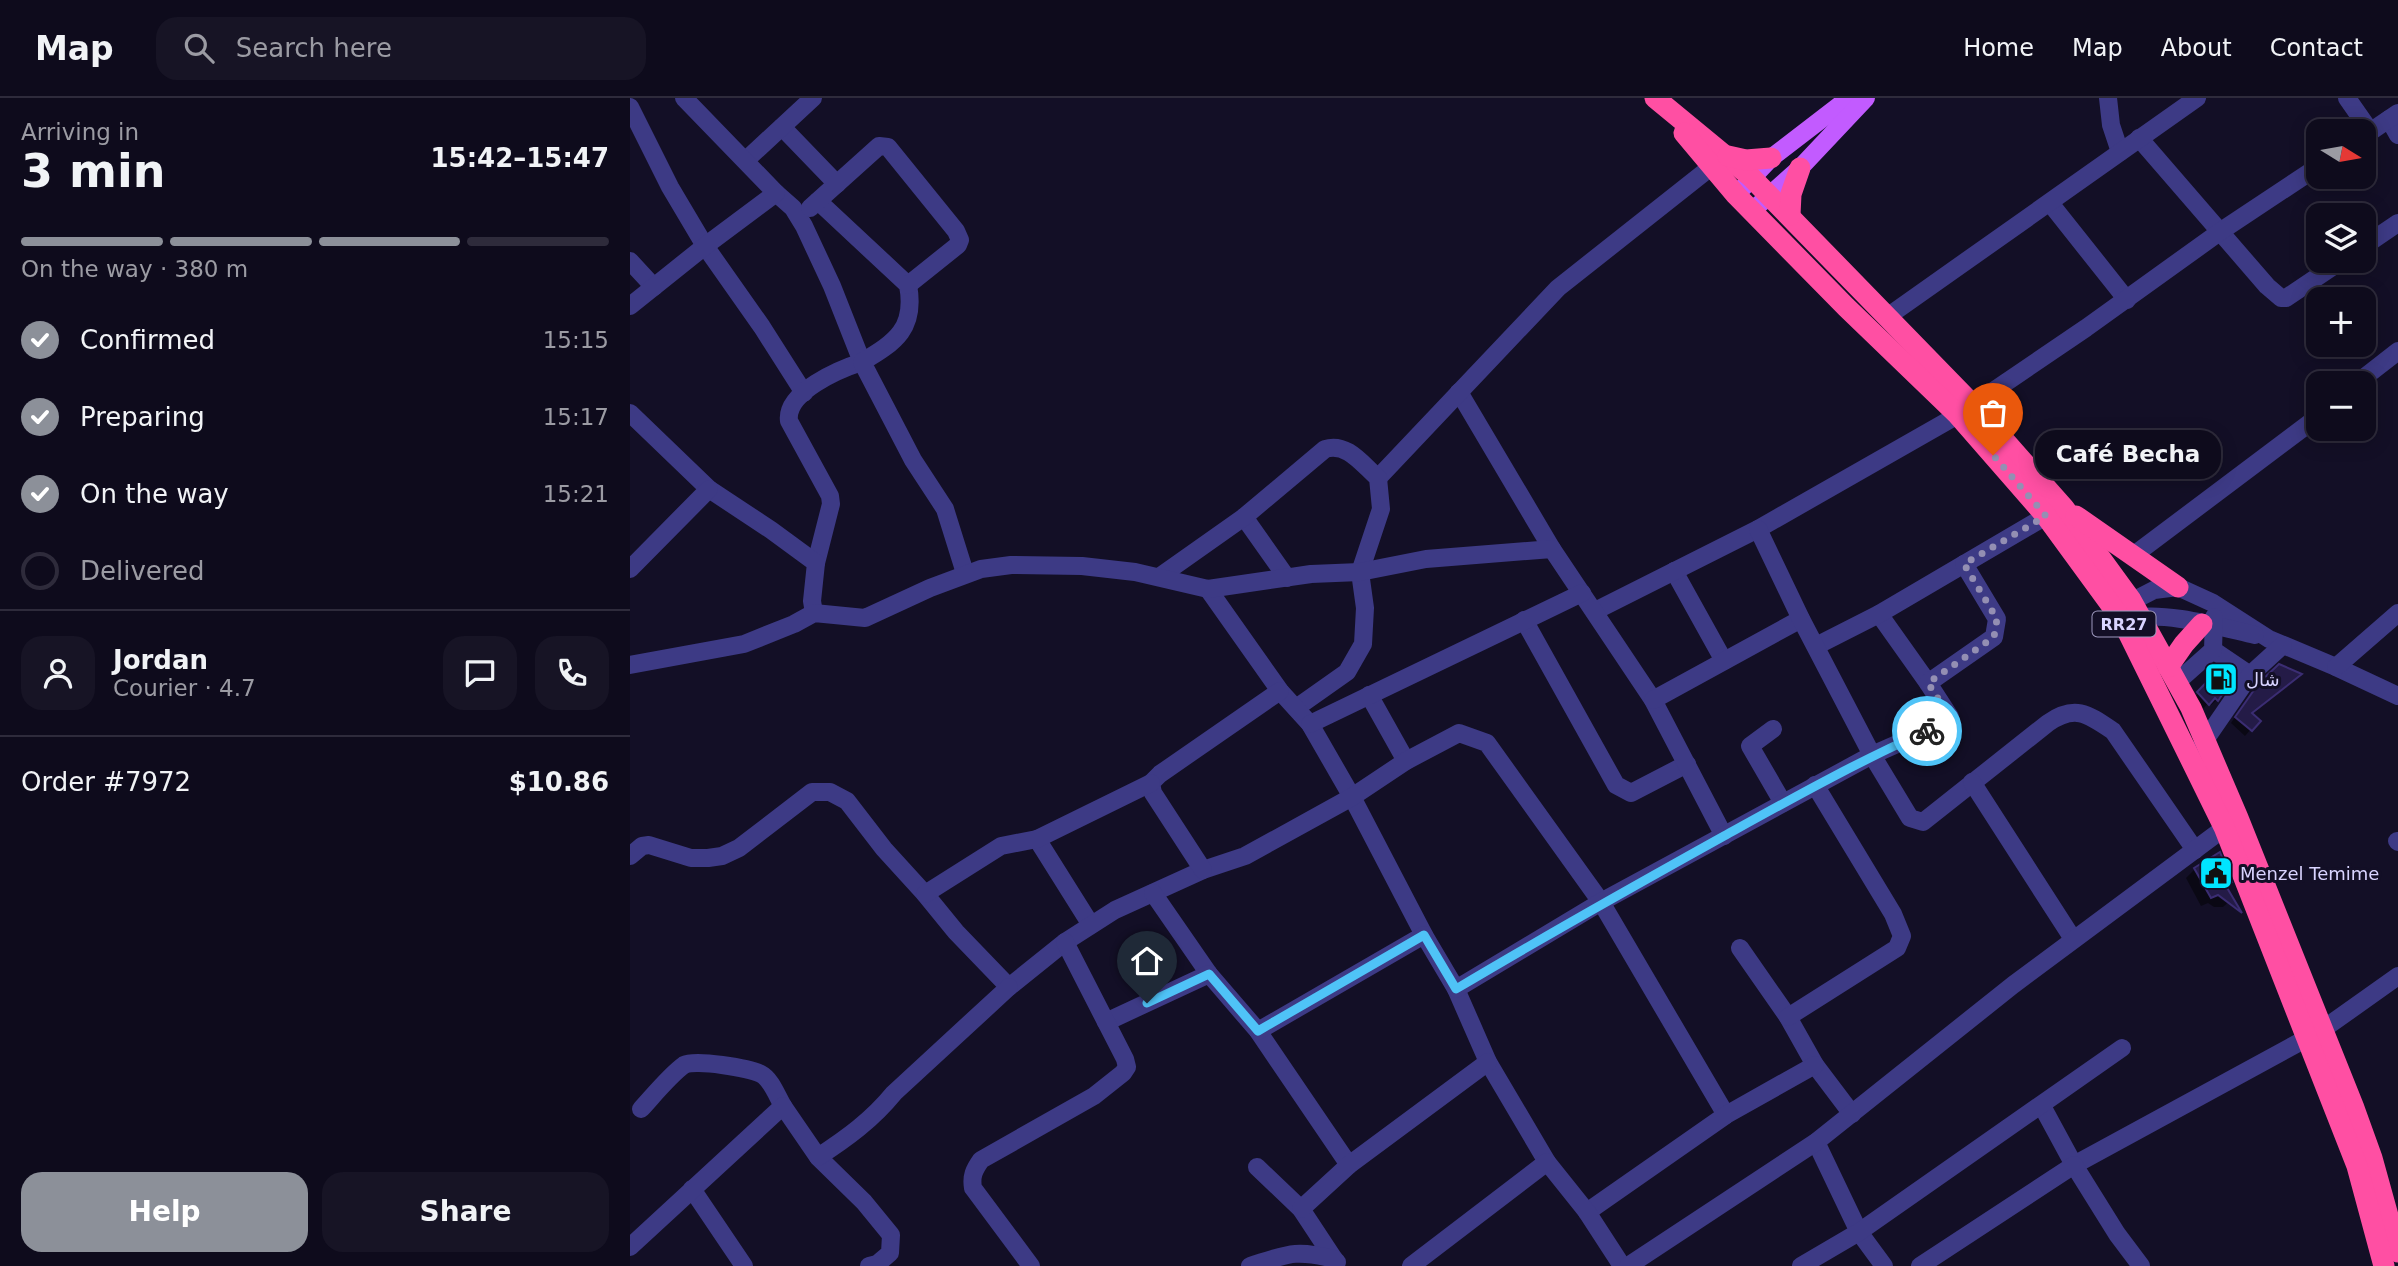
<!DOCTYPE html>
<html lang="en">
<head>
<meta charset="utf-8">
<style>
	:root { --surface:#0e0b1c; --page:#171425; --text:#f1f3f6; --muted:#9b9ba3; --line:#2e2b3b; --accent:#8c9099 }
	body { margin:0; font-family:"DejaVu Sans",Cairo,sans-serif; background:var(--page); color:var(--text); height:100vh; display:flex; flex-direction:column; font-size:26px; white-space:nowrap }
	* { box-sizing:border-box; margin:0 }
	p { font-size:23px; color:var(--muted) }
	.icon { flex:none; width:38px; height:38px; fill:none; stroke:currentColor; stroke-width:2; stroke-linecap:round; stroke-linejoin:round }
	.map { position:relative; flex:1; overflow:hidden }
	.drawer { display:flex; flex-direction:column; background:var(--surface); width:630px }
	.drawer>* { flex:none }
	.needle { width:46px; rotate:101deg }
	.tools { position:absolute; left:1676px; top:21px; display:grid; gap:14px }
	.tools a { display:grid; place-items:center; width:70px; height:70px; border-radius:14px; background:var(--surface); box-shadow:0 4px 18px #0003,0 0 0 2px var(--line); font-size:35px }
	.pin { position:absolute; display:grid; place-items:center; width:60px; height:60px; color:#fff; margin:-72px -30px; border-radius:50% 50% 50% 0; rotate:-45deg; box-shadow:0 0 7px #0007 }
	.pin .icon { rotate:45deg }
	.courier { position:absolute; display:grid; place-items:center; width:70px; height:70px; margin:-35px; border:5px solid #4fc3f7; border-radius:50%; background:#fff; color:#222; box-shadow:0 2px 9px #0007 }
	.bubble { position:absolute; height:49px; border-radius:21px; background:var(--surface); box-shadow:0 4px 18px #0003,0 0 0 2px var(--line); font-size:23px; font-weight:600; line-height:49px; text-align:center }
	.head em { font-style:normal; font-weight:600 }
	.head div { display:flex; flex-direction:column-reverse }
	.head { display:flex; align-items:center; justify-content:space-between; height:119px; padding:0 21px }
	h1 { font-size:46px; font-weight:600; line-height:52px }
	.bar { display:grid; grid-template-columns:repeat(4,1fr); gap:10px 7px; align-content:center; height:84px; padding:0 21px }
	.bar i { height:9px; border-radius:5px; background:var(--line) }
	.bar .selected { background:var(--accent) }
	.bar p { grid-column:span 4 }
	.line { display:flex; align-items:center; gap:18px; padding:0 21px; border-top:2px solid var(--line) }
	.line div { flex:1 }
	.round { display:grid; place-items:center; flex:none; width:74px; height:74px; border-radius:21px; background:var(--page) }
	ol { padding:0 21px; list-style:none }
	li { display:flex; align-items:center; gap:21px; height:77px }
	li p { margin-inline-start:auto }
	li .icon { padding:7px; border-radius:50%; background:var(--accent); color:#fff; stroke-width:4 }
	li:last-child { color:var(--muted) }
	li i { width:38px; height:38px; border:4px solid var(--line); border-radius:50% }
	.button { display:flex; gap:14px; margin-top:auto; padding:14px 21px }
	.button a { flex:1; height:80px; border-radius:21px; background:var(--accent); color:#fff; font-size:28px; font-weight:600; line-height:80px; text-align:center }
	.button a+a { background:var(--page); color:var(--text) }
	header { display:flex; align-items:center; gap:42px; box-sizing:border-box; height:98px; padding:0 35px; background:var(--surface); border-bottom:2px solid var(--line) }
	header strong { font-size:33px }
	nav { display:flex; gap:38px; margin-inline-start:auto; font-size:24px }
	.search { width:490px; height:63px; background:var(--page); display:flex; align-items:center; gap:18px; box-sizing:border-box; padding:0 24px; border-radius:21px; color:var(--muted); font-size:26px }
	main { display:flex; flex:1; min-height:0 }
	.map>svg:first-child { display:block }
	.shadow { fill:#0007 }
	.building { fill:#241b47; stroke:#3b2d73; stroke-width:2 }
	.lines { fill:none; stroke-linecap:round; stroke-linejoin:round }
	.minor { stroke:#3d3a85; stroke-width:18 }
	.major { stroke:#c25bff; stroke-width:18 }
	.highway { stroke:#ff4fa3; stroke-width:21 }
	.done { stroke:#948fb3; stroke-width:7; stroke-dasharray:0 12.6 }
	.route { stroke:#4fc3f7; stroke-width:9 }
	.labels { text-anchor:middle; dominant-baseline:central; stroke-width:6; stroke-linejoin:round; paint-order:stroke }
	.shield { fill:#130f26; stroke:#9e99be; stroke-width:2 }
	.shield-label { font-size:16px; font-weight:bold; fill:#d9d4ff }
	.poi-label { font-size:18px; fill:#d9d4ff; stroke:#130f26; text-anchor:start }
</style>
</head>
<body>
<header>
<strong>Map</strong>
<div class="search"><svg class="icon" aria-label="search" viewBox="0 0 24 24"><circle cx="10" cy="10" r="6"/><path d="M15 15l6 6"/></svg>Search here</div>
<nav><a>Home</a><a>Map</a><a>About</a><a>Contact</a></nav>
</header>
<main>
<section class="drawer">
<div class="head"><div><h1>3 min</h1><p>Arriving in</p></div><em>15:42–15:47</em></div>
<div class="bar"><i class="selected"></i><i class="selected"></i><i class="selected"></i><i></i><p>On the way · 380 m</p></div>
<ol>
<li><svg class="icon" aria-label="check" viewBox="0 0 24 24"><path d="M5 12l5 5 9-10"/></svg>Confirmed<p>15:15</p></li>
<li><svg class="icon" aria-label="check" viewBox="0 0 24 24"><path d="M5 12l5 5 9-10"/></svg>Preparing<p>15:17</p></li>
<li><svg class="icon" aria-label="check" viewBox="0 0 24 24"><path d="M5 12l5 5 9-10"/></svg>On the way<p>15:21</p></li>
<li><i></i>Delivered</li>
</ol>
<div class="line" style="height:126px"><a class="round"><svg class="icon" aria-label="person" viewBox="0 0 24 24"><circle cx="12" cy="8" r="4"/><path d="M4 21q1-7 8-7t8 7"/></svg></a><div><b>Jordan</b><p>Courier · 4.7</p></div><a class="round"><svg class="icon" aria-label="chat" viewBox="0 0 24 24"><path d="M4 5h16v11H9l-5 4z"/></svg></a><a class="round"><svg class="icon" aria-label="phone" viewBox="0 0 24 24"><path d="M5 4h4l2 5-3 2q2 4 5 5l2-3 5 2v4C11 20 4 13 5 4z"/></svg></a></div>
<div class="line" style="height:91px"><div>Order #7972</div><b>$10.86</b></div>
<div class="button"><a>Help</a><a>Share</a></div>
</section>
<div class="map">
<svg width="1768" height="1168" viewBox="0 0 1768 1168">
	<rect width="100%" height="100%" fill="#130f26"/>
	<g class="shadow">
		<path d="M1650 568 1620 616 1628 623 1615 638 1601 625 1623 592Z"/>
		<path d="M1590 573 1600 583 1587 602 1581 607 1578 605 1573 611 1563 601Z"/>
		<path d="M1565 771 1595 789 1602 801 1593 809H1584L1578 805 1571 808 1556 780Z"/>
	</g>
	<g class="building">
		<path d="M1649 566 1672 576 1622 615 1631 623 1622 633 1605 619 1629 585Z"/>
		<path d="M1590 570 1602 582 1588 603 1585 600 1579 607 1567 594Z"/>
		<path d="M1590 754 1602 784 1596 788 1612 815 1588 797 1581 800 1564 770Z"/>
	</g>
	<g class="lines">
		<g class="minor">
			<path d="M1478 0 1481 27 1490 54"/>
			<path d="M1717 0 1740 33"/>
			<path d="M0 9 40 89 75 148 132 229 174 295"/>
			<path d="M1759 21 1768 37"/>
			<path d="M152 29 207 86"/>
			<path d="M1734 38 1768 15"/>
			<path d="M1509 40 1637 188 1651 200H1656L1711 163"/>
			<path d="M116 62 183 0"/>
			<path d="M146 95 163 110 174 128 202 188 232 264C210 271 155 294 159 323L200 398 201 406 186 465"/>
			<path d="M188 103 278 187C286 230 266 244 232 264L283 362 315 411 335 475"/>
			<path d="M1420 105 1497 202"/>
			<path d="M180 110 249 48 258 49 326 133 330 142 328 147 278 187"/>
			<path d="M1734 148 1768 125"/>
			<path d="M0 163 24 189"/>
			<path d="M0 208 75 148 146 95 54 0"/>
			<path d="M1257 219 1567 0"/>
			<path d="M1727 285 1768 253"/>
			<path d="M829 294 922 451"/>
			<path d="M0 315 79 391 141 432 186 465 182 503 184 515"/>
			<path d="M748 380 928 190 1081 69"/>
			<path d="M614 419 657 480"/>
			<path d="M1504 457 1689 318"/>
			<path d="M0 471 79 391"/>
			<path d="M1044 473 1094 563"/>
			<path d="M529 479 614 419 695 351C717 344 732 366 748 380L751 411 730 474 735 510 733 546 717 574 666 610"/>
			<path d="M578 491 650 593 680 626 722 699 794 837 826 891 858 964 917 1064"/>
			<path d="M1491 509 1524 492 1548 489 1583 505 1639 541 1706 569 1768 598"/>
			<path d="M965 513 1128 431 1328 317 1456 230 1591 133 1689 68"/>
			<path d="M1249 516 1298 585 1320 619 1317 624 1242 657 1280 720 1293 724 1418 625C1445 606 1458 616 1483 633L1565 752"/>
			<path d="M1498 521C1532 512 1590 529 1625 537"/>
			<path d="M894 522 986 687 1001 695 1057 666"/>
			<path d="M1186 548 1249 516 1416 418"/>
			<path d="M1583 552 1620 577"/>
			<path d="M0 567 114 546 164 526 184 515 235 520 300 490 351 471 381 467 452 468 505 474 578 491 681 476 730 474 796 461 922 451 1023 602 1094 738"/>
			<path d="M1706 569 1768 515"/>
			<path d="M1547 584 1583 552 1584 519"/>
			<path d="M1298 585 1364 539 1367 521 1334 466"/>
			<path d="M739 597 776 663"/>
			<path d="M1023 602 1171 521"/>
			<path d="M680 626 952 495"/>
			<path d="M1143 631 1120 648 1153 705"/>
			<path d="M1569 651 1620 577 1653 547"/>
			<path d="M1342 684 1443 841"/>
			<path d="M407 741 461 827"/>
			<path d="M1767 743 1768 744"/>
			<path d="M0 758 12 748 19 747 61 760H78L92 758 109 750 182 694H200L217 703 254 751 295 796 326 834 379 889 435 844 485 812 573 772 615 758 722 699 776 663 829 635 857 645 971 804 1096 1017"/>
			<path d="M573 772 523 695 521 685 530 676 650 593"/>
			<path d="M523 795 579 876 628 933 719 1067"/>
			<path d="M295 796 371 748 407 741 521 685"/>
			<path d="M1110 850 1158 919 1185 967 1222 1016"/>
			<path d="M826 891 971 804 1242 657 1171 521 1128 431"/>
			<path d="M1158 919 1267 850 1272 838 1263 816 1185 687"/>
			<path d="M476 924 579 876"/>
			<path d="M628 933 794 837"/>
			<path d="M1412 1008 1444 1067 1692 932 1768 878"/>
			<path d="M11 1011C23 998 40 977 54 967 65 961 119 970 131 976 141 981 147 998 153 1008"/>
			<path d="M1186 1044 1229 1134 1254 1168"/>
			<path d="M188 1059 234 1104 261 1137 260 1155 247 1166 239 1168"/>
			<path d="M627 1069 671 1111 704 1161"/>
			<path d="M62 1091 114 1168"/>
			<path d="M671 1111 719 1067 858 964"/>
			<path d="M957 1114 1096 1017 1185 967"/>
			<path d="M0 1149 153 1008 188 1059C217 1040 242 1022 264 995L379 889"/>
			<path d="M401 1168 343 1090C341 1078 344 1072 351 1062L464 998 493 975 497 969 495 961 435 844"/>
			<path d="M620 1168C658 1156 665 1151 704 1161L707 1164"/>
			<path d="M781 1168 917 1064 957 1114 992 1168"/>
			<path d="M998 1168 1186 1044 1383 887 1605 722"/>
			<path d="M1171 1168 1229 1134 1492 950"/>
			<path d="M1290 1168 1444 1067 1487 1136 1511 1168"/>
		</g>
		<g class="major">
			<path d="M1106 97 1141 60 1219 0"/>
			<path d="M1123 112 1170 70 1236 0"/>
		</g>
		<g class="highway">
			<path d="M1025 0 1121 79 1343 307 1434 410 1501 502 1561 610 1608 720 1724 1010 1742 1060 1768 1154"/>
			<path d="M1054 35 1106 97 1216 209 1328 317 1416 418 1492 522 1594 729 1727 1068 1754 1168"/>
			<path d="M1098 58 1116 62 1141 60"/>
			<path d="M1160 117 1161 96 1170 70"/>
			<path d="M1446 418 1548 489"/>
			<path d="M1538 569 1554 546 1572 526"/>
		</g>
	</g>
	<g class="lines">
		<path class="done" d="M1297 633 1317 624 1320 619 1298 585 1364 539 1367 521 1334 466 1416 418 1363 357"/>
		<path class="route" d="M517 905 579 876 628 933 794 837 826 891C915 838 1004 788 1094 738 1161 701 1227 664 1297 633"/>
	</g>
	<defs>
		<g id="fuel-square" transform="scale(1.75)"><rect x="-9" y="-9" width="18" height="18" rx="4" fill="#00e5ff" stroke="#130f26"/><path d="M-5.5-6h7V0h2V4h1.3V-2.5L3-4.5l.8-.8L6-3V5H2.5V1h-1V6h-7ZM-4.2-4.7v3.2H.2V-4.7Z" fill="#111"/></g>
		<g id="civic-square" transform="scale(1.75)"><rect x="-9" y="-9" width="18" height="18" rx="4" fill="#00e5ff" stroke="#130f26"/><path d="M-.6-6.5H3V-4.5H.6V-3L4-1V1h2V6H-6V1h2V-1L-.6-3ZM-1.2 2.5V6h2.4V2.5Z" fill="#111"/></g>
	</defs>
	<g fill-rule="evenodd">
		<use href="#fuel-square" x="1591" y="581"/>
		<use href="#civic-square" x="1586" y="775"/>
	</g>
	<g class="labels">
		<rect class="shield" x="1462.5" y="513.5" width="63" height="25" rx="5"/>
		<g class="shield-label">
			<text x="1494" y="526">RR27</text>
		</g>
		<g class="poi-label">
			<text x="1616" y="581">شال</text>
			<text x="1610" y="775">Menzel Temime</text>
		</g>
	</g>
</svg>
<div class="tools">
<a><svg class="needle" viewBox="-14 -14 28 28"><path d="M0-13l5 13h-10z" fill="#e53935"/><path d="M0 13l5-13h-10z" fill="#9b9ba3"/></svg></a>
<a><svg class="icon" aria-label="layers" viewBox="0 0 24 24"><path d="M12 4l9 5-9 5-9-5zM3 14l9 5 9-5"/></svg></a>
<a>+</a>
<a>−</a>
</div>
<div class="pin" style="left:1363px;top:357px;background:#ea580c"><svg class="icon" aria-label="bag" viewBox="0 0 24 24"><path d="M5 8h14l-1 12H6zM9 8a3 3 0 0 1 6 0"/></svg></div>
<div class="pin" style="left:517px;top:905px;background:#1f2937"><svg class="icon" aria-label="home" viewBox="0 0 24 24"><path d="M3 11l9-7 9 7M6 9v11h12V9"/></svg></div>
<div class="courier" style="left:1297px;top:633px"><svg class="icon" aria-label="bike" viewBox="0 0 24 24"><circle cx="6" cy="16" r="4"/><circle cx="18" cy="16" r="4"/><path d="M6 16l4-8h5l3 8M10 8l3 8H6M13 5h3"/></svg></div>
<div class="bubble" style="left:1405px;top:332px;width:186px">Café Becha</div>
</div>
</main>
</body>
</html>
